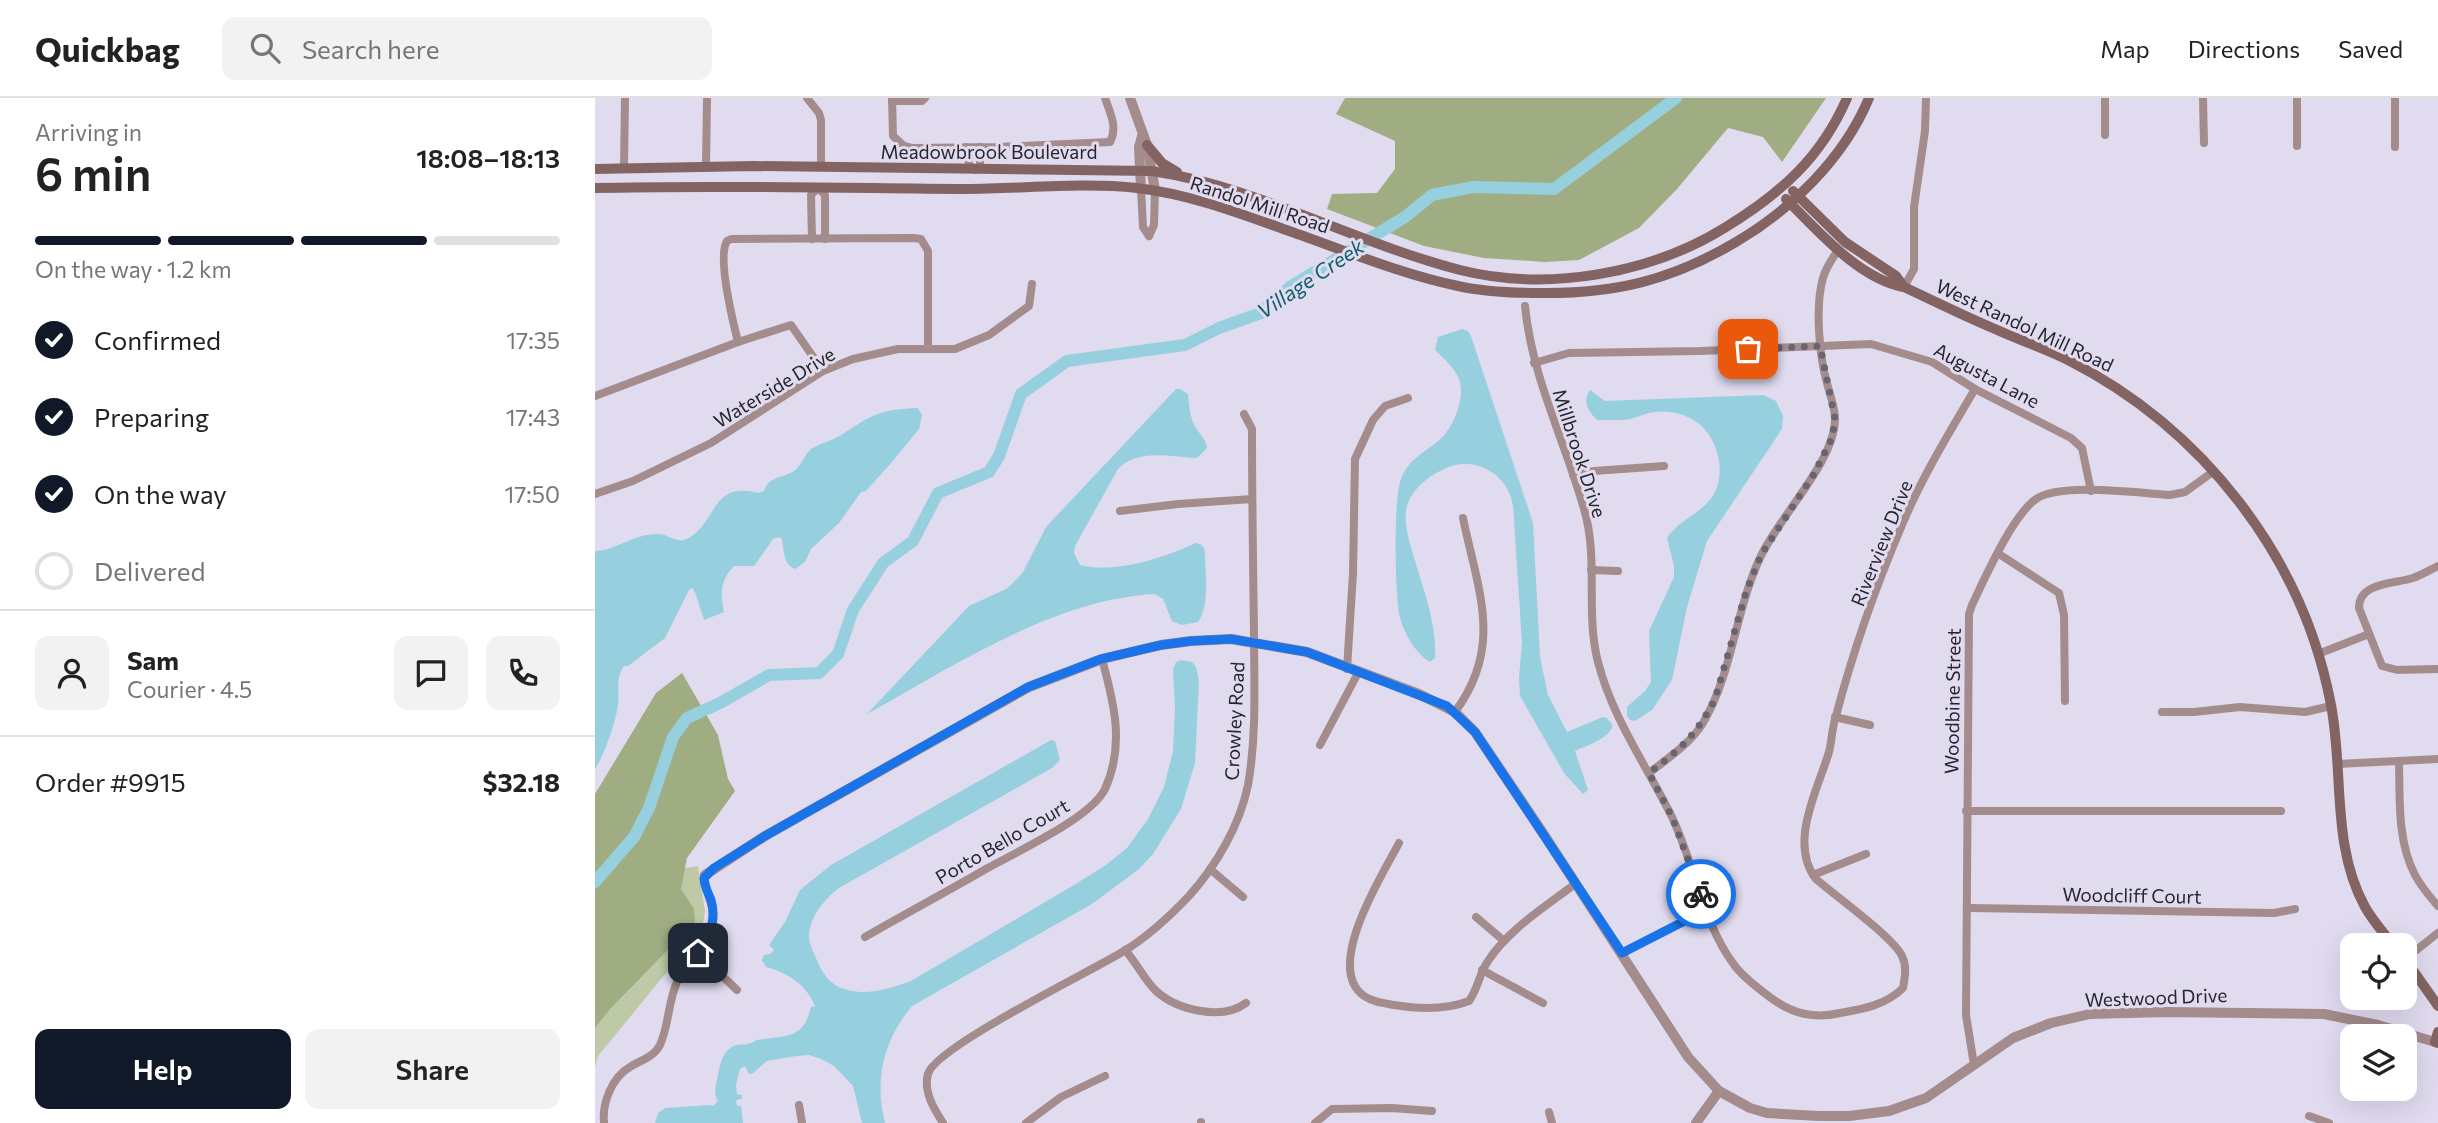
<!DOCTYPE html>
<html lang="en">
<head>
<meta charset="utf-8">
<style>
	:root { --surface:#fff; --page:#f2f2f2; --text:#222; --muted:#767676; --line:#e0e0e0; --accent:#111827 }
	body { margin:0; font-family:Commissioner,sans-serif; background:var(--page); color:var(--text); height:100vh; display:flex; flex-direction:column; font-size:26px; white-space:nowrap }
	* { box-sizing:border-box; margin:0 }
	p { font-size:23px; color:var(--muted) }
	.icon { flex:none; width:38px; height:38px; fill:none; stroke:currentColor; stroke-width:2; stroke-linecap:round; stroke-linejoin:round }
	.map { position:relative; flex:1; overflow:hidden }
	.details { display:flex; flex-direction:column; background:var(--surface); width:595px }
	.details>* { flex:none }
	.fabs { position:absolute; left:1745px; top:835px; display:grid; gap:14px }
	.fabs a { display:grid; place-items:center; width:77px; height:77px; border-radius:14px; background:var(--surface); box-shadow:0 7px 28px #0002; font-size:35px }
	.pin { position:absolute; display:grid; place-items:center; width:60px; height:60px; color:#fff; margin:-30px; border-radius:14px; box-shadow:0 4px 10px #0006 }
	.courier { position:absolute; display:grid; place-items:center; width:70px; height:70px; margin:-35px; border:5px solid #1a73e8; border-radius:50%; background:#fff; color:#222; box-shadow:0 2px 9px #0007 }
	.headline em { font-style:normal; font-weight:600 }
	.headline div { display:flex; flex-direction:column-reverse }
	.headline { display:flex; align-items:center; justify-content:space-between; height:119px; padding:0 35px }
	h1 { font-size:46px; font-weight:600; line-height:52px }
	.bar { display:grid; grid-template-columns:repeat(4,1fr); gap:10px 7px; align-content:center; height:84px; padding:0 35px }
	.bar i { height:9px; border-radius:5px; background:var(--line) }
	.bar .active { background:var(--accent) }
	.bar p { grid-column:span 4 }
	.line { display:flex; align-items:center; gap:18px; padding:0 35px; border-top:2px solid var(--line) }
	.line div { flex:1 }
	.round { display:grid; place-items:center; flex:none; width:74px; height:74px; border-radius:14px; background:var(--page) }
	ol { padding:0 35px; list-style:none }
	li { display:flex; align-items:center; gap:21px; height:77px }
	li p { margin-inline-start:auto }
	li .icon { padding:7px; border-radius:50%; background:var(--accent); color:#fff; stroke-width:4 }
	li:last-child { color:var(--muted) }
	li i { width:38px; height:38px; border:4px solid var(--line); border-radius:50% }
	.primary-button { display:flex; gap:14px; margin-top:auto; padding:14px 35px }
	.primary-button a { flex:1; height:80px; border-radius:14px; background:var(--accent); color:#fff; font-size:28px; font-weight:600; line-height:80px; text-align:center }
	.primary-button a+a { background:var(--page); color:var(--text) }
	header { display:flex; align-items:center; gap:42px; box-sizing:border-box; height:98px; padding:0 35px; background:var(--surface); border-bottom:2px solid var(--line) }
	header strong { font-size:33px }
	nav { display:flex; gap:38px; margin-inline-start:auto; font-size:24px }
	.search { width:490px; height:63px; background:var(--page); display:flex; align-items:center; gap:18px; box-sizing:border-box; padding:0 24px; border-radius:14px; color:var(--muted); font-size:26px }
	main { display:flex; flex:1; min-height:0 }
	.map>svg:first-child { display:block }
	.green { fill:#bec9a7 }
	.forest { fill:#a0ac81 }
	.water { fill:#96cfdd }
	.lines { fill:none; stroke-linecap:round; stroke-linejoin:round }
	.river { stroke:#96cfdd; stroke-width:12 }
	.minor { stroke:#a38c8b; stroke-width:8 }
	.tertiary { stroke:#a38c8b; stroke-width:10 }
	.secondary { stroke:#846463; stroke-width:10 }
	.done { stroke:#686571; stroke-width:7; stroke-dasharray:0 12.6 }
	.route { stroke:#1a73e8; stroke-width:9 }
	.labels { text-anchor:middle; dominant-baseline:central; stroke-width:6; stroke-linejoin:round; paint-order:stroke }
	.street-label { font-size:19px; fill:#27252d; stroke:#e1dbf0 }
	.water-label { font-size:21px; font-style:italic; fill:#125e6d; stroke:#e1dbf0 }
</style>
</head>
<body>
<header>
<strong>Quickbag</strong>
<div class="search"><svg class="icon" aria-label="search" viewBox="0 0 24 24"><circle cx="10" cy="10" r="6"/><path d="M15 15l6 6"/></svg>Search here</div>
<nav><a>Map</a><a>Directions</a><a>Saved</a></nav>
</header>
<main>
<section class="details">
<div class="headline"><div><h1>6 min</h1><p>Arriving in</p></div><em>18:08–18:13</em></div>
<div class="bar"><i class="active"></i><i class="active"></i><i class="active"></i><i></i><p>On the way · 1.2 km</p></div>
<ol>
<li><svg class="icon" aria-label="check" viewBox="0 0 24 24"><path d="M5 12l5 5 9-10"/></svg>Confirmed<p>17:35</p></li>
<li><svg class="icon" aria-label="check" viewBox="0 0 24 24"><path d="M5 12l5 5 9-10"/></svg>Preparing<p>17:43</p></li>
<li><svg class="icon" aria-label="check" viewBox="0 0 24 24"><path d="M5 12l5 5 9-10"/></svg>On the way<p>17:50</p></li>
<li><i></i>Delivered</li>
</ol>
<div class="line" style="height:126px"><a class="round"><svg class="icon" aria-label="person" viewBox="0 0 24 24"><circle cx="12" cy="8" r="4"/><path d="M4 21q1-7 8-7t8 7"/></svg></a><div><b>Sam</b><p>Courier · 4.5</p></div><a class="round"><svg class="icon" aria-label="chat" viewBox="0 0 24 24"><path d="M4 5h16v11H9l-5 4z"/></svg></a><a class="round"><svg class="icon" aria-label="phone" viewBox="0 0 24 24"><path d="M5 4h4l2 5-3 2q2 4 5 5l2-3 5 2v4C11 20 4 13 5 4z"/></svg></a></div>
<div class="line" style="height:91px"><div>Order #9915</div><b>$32.18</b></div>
<div class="primary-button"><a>Help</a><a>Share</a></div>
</section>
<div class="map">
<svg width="1843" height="1025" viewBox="0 0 1843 1025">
	<rect width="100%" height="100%" fill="#e1dbf0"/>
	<path class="green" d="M103 768 110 813 107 831 3 958 0 969V784Z"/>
	<g class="forest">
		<path d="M750 0H1231L1187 64 1168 39 1133 30 1082 91 1044 130 984 162 950 164 889 160 829 148 732 111 737 96 782 95 800 71V43L741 16Z"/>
		<path d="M87 575 123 637 133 681 140 693 92 760 86 791 99 811 100 824 15 911 0 930V696L61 595Z"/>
	</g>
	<g class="water">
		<path d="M867 231 873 233 876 238 938 425 945 559 953 597 972 634 1008 619 1012 620 1018 628C1012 642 992 647 980 653L993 692 988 696 969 675 925 598 924 580 927 544 918 408C915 391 907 379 891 371 876 363 859 365 845 373 829 381 814 395 811 413 809 430 816 449 821 466 830 496 842 529 840 560L835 564C820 555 810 537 805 520 800 500 798 400 806 381 813 362 827 356 842 344 858 332 871 300 864 281 859 269 849 261 840 252L843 239Z"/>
		<path d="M581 291H585L593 296C594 308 595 320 601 330 606 338 611 341 612 350L602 360C576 359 543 350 523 371L480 448 479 455 485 467C521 476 568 460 601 445L605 446 609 450 610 456C610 476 615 507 603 524L587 527 577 523 568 501 560 496C460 501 358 568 272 616L374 508 411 491 419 484 428 474 451 429Z"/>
		<path d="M995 292 1010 303 1168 297 1181 303 1188 318 1187 331 1112 443 1092 509 1077 582 1057 612 1040 623 1035 622 1032 618V609L1050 593 1056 584 1054 533 1079 479V468L1072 440C1084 421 1106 417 1119 396 1126 384 1126 367 1122 354 1114 326 1089 311 1060 314 1049 315 1040 321 1029 322 1020 322 1011 322 1002 322 993 313 987 303 995 292Z"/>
		<path d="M323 310 327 317 324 331 297 364 271 393 266 394 244 425 216 451 210 464 200 471C188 466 189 453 187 441L184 439 178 441 159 468H139C125 482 125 496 129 514L109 522 100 494 97 490 94 492 70 540 33 568H29C20 580 25 593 23 607 21 623 9 658 0 671V453C20 453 40 435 63 436 74 436 82 447 94 440 124 421 116 383 164 395L169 393C174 378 186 381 199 373 207 367 209 357 216 351 225 345 237 343 246 337 277 317 285 311 323 310Z"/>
		<path d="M586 562 597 564 601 569 604 583 600 665 586 711 558 756 544 771 497 806 317 908C288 943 279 982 290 1025H267L258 988 239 968 226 961 214 957 201 958 172 963 157 976H154L150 968 145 971 141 987 142 996 147 997V1001L141 1002 142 1008H146L148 1025H60L63 1015 70 1010 115 1007 118 1008 123 1003C118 996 121 986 123 977 125 966 128 950 142 947 145 946 149 947 152 946 156 946 159 943 162 942 190 937 208 943 216 909L220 908C211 886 193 875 171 869L167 862 169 857 175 856 179 852 174 847 190 824 205 792 236 767 456 642 460 643 465 662 457 670 244 790C229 801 213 821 214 841 215 849 221 859 224 867 229 877 235 885 246 890 269 899 294 891 316 883L479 787 511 767 532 750 553 721 569 689 578 653 580 611 578 571 581 564Z"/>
	</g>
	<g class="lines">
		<path class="river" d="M0 784 39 739 54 710 78 639 92 620 125 605 174 577 224 575 243 556 258 512 288 465 318 443 343 395 394 374 404 358 426 296 472 263 590 247 624 230 666 215 695 189 810 119 837 97 878 89 959 91 1081 0"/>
		<g class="minor">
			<path d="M212 0 224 15 226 22V69"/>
			<path d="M297 0 298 38 309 48 317 50 403 49 515 44C523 29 515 15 510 0"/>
			<path d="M1510 0V37"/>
			<path d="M1608 0 1609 45"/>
			<path d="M1702 0V48"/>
			<path d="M1800 0V49"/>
			<path d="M297 3H327L330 0"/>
			<path d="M372 49 374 67 380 72 385 67V49"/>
			<path d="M111 68 112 0"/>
			<path d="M29 70 30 0"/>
			<path d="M546 91 548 129 554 138"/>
			<path d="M554 138 559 127 560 92"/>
			<path d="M217 141 216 97 223 90 230 97V141"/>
			<path d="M1309 189 1319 171V109L1330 33 1331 0"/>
			<path d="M930 208C937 280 970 343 989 411 1004 461 990 514 1003 564 1017 619 1051 667 1076 717 1100 766 1107 825 1140 868 1149 880 1164 891 1176 900 1198 916 1219 921 1245 915 1268 911 1291 907 1308 890 1310 879 1312 868 1307 858 1298 839 1239 797 1221 781 1193 745 1223 691 1234 654 1237 642 1237 629 1241 618 1258 553 1281 488 1307 427 1327 379 1354 335 1380 291"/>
			<path d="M143 244C138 224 122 159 132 143L136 141 318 140 326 141 333 153V249"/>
			<path d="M939 265 974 255 1105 253 1276 246 1337 264 1380 291 1476 340 1487 350 1496 393"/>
			<path d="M0 298 143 244 196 227 228 273"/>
			<path d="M978 377 999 373 1069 368"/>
			<path d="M0 396 38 383 116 345 228 273 258 261 303 251H360L394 237 434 208 437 186"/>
			<path d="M525 413 583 406 657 401"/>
			<path d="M1404 456 1464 495 1469 517 1470 603"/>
			<path d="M1843 468C1835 472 1826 477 1818 480 1799 486 1764 484 1764 510L1787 568 1802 572 1843 571"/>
			<path d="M996 472 1023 473"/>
			<path d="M1723 556 1774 536"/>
			<path d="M752 571 758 475 760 361 778 322 790 308 813 300"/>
			<path d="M860 614C909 548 883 493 868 420"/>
			<path d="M1567 614H1599L1645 609 1710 614 1736 608"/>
			<path d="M1240 619 1275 627"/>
			<path d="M725 647 763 575"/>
			<path d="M1804 663C1805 700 1802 743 1820 777 1826 788 1835 799 1843 808"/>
			<path d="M1742 666 1843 661"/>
			<path d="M1054 675C1073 660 1095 646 1108 625 1138 574 1140 513 1165 460 1182 421 1240 364 1240 321 1240 309 1235 297 1232 285 1224 257 1220 208 1228 180 1231 169 1237 161 1243 152"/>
			<path d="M1371 713H1686"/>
			<path d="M804 745C788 776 728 869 769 898 778 904 788 905 799 907 823 911 851 912 874 903 883 891 884 876 893 863 914 831 950 809 980 786"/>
			<path d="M615 771 648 799"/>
			<path d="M1218 777 1271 756"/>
			<path d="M1373 810 1679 815 1700 811"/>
			<path d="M881 819 908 842"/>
			<path d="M270 839C310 816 351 794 391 771 421 754 496 720 510 691 530 647 519 605 507 561"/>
			<path d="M530 852C541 864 549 881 560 892 581 912 627 923 651 905"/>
			<path d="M103 855 142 892"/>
			<path d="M1027 855 1111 812"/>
			<path d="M1810 861 1843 835"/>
			<path d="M887 872 948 905"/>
			<path d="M1379 967 1371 917 1374 516 1377 507C1390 480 1417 418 1441 401 1465 384 1544 395 1575 397L1590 394 1619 373"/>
			<path d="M204 1007 207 1025"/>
			<path d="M954 1014 957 1025"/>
			<path d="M1714 1018 1734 1025"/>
			<path d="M9 1025C7 1005 17 979 35 969 46 962 59 959 65 947 74 927 73 904 82 884 92 864 114 849 118 824 121 808 108 793 110 777"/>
			<path d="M348 1025C339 1011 328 993 333 976 340 949 497 873 529 853 554 838 574 819 594 798 621 768 645 727 653 687 662 636 659 584 659 533 658 466 657 398 657 331L649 316"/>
			<path d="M431 1025 466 999 510 978"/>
			<path d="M606 1025V1024"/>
			<path d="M720 1025 737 1011 797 1010 837 1013"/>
		</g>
		<g class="tertiary">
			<path d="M535 0 552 47 560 92"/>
			<path d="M546 91 544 49 547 38"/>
			<path d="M110 777 170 738 434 589 507 561 566 547 596 543 636 541 712 554 824 596 860 614 880 634 948 735 1093 959 1124 993 1155 1010 1172 1015 1224 1018H1254L1294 1013 1331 1000 1418 940 1456 925 1495 916 1570 914 1729 916 1783 927 1840 944"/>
			<path d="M1101 1025 1124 993"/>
		</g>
		<g class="secondary">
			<path d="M552 47 567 65 582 74"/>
			<path d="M0 71 159 68 557 73C664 89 760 145 865 172 952 194 1056 176 1131 129 1186 95 1226 60 1252 0"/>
			<path d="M0 90C123 87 247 90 371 91 427 91 486 84 542 90 594 96 644 115 694 133 749 152 805 176 863 188 890 194 918 195 945 195 1020 196 1077 182 1141 144 1197 111 1249 60 1274 0"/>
			<path d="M1198 93 1250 144 1301 178 1309 189"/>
			<path d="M1191 101C1222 132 1264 181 1309 189 1339 203 1369 218 1400 231 1424 242 1449 250 1473 262 1607 330 1708 458 1736 607 1749 674 1736 747 1770 809 1778 823 1788 834 1798 847"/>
			<path d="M1810 861 1843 908"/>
			<path d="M1843 934 1840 944 1843 945"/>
		</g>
	</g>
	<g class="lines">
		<path class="done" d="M1106 796 1077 719 1054 675C1086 651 1101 637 1120 601L1151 494 1166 457 1219 376 1237 340 1240 321 1225 248 1153 251"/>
		<path class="route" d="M103 855C114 838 122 823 116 802 113 794 109 788 109 780L119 770 170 738 433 589 506 561 566 547 596 543 636 541 712 554 852 608 880 634 1027 855 1111 812 1106 796"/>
	</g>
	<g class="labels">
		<g class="street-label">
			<text x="394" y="53">Meadowbrook Boulevard</text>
			<text transform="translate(665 106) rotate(18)">Randol Mill Road</text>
			<text transform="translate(1430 227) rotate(25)">West Randol Mill Road</text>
			<text transform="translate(1392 277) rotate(28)">Augusta Lane</text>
			<text transform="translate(179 289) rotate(-31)">Waterside Drive</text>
			<text transform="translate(985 355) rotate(72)">Millbrook Drive</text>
			<text transform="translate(1286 445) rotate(-68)">Riverview Drive</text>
			<text transform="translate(1357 603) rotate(-89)">Woodbine Street</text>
			<text transform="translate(639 623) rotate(-87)">Crowley Road</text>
			<text transform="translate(407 743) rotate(-30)">Porto Bello Court</text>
			<text transform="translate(1537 797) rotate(1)">Woodcliff Court</text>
			<text transform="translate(1561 899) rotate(-2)">Westwood Drive</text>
		</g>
		<g class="water-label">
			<text transform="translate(715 180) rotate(-34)">Village Creek</text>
		</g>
	</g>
</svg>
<div class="fabs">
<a><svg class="icon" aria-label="locate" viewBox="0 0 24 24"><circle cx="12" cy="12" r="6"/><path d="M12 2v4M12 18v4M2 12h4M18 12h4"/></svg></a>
<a><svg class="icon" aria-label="layers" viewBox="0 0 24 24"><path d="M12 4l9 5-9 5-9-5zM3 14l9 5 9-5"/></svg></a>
</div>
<div class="pin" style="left:1153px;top:251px;background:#ea580c"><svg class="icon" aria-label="bag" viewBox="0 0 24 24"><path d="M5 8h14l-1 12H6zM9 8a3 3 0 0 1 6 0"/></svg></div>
<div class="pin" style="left:103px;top:855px;background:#1f2937"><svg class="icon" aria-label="home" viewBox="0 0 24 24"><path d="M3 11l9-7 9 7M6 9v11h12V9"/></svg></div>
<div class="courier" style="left:1106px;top:796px"><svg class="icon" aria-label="bike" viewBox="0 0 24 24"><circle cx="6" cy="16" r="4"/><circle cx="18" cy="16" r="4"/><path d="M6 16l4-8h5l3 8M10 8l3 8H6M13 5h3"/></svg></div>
</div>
</main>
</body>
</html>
